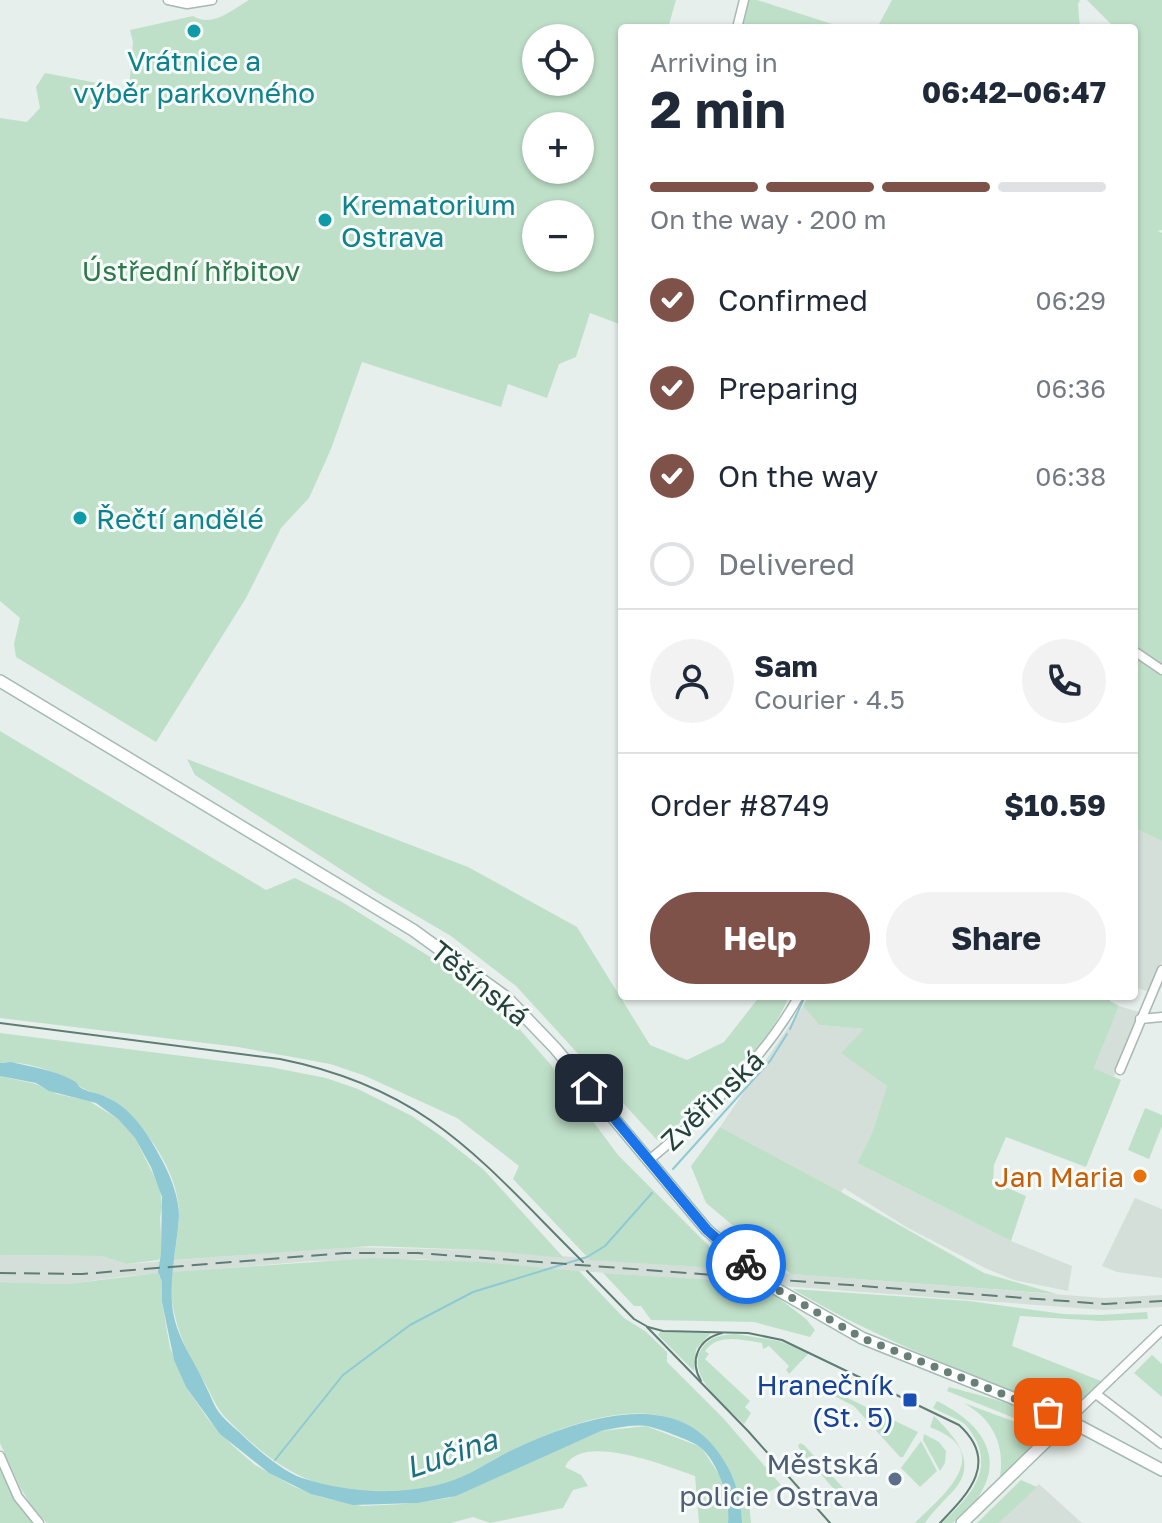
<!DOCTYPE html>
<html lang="en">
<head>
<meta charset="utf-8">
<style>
	:root { --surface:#fff; --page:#f2f2f3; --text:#1f2937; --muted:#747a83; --line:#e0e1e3; --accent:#7f5249 }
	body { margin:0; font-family:"Golos Text",sans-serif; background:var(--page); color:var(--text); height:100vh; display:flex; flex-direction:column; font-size:30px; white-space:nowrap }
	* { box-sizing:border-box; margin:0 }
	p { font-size:26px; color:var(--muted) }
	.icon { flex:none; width:44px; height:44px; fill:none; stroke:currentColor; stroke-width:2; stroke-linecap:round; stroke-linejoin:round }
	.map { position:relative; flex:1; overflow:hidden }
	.drawer { position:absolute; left:618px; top:24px; width:520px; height:976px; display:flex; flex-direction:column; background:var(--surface); border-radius:8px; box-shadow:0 2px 6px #0004 }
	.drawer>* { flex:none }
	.fabs { position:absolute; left:522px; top:24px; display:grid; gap:16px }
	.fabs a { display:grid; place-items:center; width:72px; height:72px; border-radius:50%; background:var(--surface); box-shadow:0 2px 6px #0004; font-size:40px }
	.pin { position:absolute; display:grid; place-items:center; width:68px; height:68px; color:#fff; margin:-34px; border-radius:16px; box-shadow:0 4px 12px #0006 }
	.courier { position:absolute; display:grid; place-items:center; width:80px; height:80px; margin:-40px; border:6px solid #1a73e8; border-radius:50%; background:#fff; color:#222; box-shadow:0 2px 10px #0007 }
	.head em { font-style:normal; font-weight:700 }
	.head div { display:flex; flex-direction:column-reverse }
	.head { display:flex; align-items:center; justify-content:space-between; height:136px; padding:0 32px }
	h1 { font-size:52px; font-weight:700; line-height:60px }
	.bar { display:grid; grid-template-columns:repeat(4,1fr); gap:12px 8px; align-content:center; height:96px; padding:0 32px }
	.bar i { height:10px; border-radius:6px; background:var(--line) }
	.bar .active { background:var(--accent) }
	.bar p { grid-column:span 4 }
	.line { display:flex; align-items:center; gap:20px; padding:0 32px; border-top:2px solid var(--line) }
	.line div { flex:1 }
	.round { display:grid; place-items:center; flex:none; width:84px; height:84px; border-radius:42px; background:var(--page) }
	ol { padding:0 32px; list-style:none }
	li { display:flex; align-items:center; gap:24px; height:88px }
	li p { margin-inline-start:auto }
	li .icon { padding:8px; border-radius:50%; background:var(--accent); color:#fff; stroke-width:4 }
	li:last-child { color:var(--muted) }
	li i { width:44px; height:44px; border:4px solid var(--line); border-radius:50% }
	.button { display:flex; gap:16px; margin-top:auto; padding:16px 32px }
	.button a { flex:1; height:92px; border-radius:48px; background:var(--accent); color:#fff; font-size:32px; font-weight:700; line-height:92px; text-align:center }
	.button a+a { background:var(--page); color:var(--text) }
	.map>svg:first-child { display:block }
	.built { fill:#d4dfda }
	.green { fill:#bfe0c8; fill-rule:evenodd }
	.water { fill:#8ec9d4 }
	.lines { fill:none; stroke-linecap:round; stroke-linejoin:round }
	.stream { stroke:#8ec9d4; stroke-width:2 }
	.street-casing { stroke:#a8b8b2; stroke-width:11 }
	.secondary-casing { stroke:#a4bbb3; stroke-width:14 }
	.street { stroke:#fff; stroke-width:8 }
	.secondary { stroke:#fff; stroke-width:11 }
	.tram { stroke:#5f7d75; stroke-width:2 }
	.rail { stroke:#5f7d75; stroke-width:2; stroke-dasharray:16 8; stroke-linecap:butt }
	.done { stroke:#687f78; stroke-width:8; stroke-dasharray:0 14.4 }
	.route { stroke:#1a73e8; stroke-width:10 }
	.culture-dot { fill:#0f9aa8; stroke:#f7fbf9; stroke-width:3 }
	.food-dot { fill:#e8710a; stroke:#f7fbf9; stroke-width:3 }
	.transit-dot { fill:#1a4fb4; stroke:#f7fbf9; stroke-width:3 }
	.service-dot { fill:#5c6f8a; stroke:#f7fbf9; stroke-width:3 }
	.labels { text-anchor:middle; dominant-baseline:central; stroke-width:6; stroke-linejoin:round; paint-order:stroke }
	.culture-label { font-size:28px; fill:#0d838f; stroke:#f7fbf9; text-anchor:start }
	.park-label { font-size:28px; fill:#2d7a4b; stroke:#f7fbf9 }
	.street-label { font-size:28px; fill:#24423a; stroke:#f7fbf9 }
	.food-label { font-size:28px; fill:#c56008; stroke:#f7fbf9; text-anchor:end }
	.transit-label { font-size:28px; fill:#164399; stroke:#f7fbf9; text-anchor:end }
	.service-label { font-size:28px; fill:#4e5e75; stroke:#f7fbf9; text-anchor:end }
	.water-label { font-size:30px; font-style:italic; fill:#1c6f80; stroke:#f7fbf9 }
</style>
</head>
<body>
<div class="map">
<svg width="1162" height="1523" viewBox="0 0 1162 1523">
	<rect width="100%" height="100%" fill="#e6efeb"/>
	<g class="built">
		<path d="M1134 828 1162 841V961L1149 992 1134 987Z"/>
		<path d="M803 1006 819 1025 865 1029 887 1086 872 1133 857 1163 1011 1241 1072 1266 1068 1291 1014 1280 985 1268 908 1228 844 1188 841 1192 720 1127Z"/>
		<path d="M1119 1006 1139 1012 1114 1077 1094 1068Z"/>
		<path d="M1135 1198 1162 1209V1278L1117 1272 1102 1266Z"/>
		<path d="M345 1247 481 1250 1105 1298 1162 1295V1307L1104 1310 418 1259 312 1261 127 1276 67 1284 0 1282V1255L102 1256 126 1264Z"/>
		<path d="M1039 1484 1082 1523H999Z"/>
	</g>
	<g class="green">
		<path d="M249 0H676L668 28H622V325L590 313 576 357 559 364 547 398 508 384 501 407 362 362 331 449 309 498 281 528 246 598 156 742 16 657 14 644 20 618 0 601V118L27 122 40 108 36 87 45 73 129 89 133 42 130 30 193 16C212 28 232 10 249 0ZM536 38H580V82H536ZM580 126V170H536V126ZM580 214V258H536V214Z"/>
		<path d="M749 0H757L832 24 851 28H742Z"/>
		<path d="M892 0H1080L1078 4 1080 28H877Z"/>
		<path d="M1087 0H1162V230L1158 231 1162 233V664L1134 646V223L1138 222 1134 28H1115Z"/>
		<path d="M1134 656 1162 675V841L1134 828Z"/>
		<path d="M0 731 266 890 295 878 342 902 448 968 501 1008 551 1065 618 1155 732 1269 590 1260 513 1179 519 1166 457 1118 363 1075 330 1064 238 1047 0 1018Z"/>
		<path d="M187 759 468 867 577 927 650 1045 687 1060 724 1042 760 996H789C767 1051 705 1106 657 1140L516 986 451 936 376 892 195 775Z"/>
		<path d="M809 996H1111L1110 1001 1119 1006 1094 1068 1121 1080 1086 1167 1006 1137 994 1165 993 1182 1026 1196 1011 1241 857 1163 872 1133 887 1086 841 1053 864 1029 819 1025 803 1006Z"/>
		<path d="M0 1033 270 1067 326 1078 358 1089 412 1116 444 1138 484 1170 564 1258 481 1250 371 1246 174 1260C176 1246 178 1231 179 1217 181 1176 146 1125 115 1102 105 1094 91 1094 81 1087 58 1073 28 1060 0 1063Z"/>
		<path d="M0 1076 36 1084 57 1094 89 1101 118 1119 135 1138 160 1188 162 1207 160 1218 162 1253 159 1260 126 1264 102 1256 0 1255Z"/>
		<path d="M1145 1108 1162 1115V1126L1149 1159 1128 1150Z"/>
		<path d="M720 1127 841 1192 984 1273 1057 1294 791 1274 706 1203 691 1166Z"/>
		<path d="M371 1258 480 1262 579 1271 624 1318 645 1331 667 1352V1362L723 1418 781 1485 749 1503 751 1523H742C741 1493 732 1468 712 1445 660 1386 568 1423 509 1452 490 1461 474 1472 455 1480 429 1490 392 1494 365 1492 307 1489 268 1461 229 1421 216 1409 212 1395 203 1380 183 1348 168 1310 171 1272Z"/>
		<path d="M158 1273 162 1282V1302L170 1348 186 1387 208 1419 233 1446 255 1465 295 1487 321 1497 362 1506 404 1504 449 1498 601 1431 646 1426 701 1447 720 1476 729 1515 728 1523H699L695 1476C668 1467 581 1431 565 1467L581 1475 588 1486 573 1490 563 1508 490 1523 473 1517 451 1523H47L32 1507 20 1487 0 1443V1282L67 1284Z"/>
		<path d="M603 1273 759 1283 806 1319 815 1330 810 1337 754 1322 651 1320 641 1306H634Z"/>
		<path d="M793 1289 969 1301 1063 1314 1100 1315 1147 1312 1148 1319 1101 1321 1020 1316 1012 1346 1101 1381 1070 1411 1060 1410C969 1373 877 1340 793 1289Z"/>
		<path d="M660 1332 711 1333 696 1349 694 1371 658 1335Z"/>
		<path d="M735 1334 779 1341 809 1353 789 1374 786 1370 789 1366 769 1346 763 1349 762 1343C743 1340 718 1333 705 1351L709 1354 705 1359 750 1401 745 1407 751 1413 744 1424C727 1407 684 1376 702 1348 710 1336 722 1335 735 1334Z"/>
		<path d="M1152 1355 1162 1364V1397L1134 1373Z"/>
		<path d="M949 1387C967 1392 1031 1407 1042 1420 1046 1425 1046 1427 1046 1433L1037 1427 947 1391Z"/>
		<path d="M831 1390 918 1432 903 1457H900L854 1406 832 1395Z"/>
		<path d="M937 1401C974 1419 1008 1452 979 1496 973 1506 961 1514 953 1523H942C964 1501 992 1477 977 1442 973 1435 969 1427 962 1422 953 1417 942 1413 933 1408Z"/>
		<path d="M964 1403 1034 1429 1044 1436 1000 1477C1005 1444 993 1420 964 1403Z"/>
		<path d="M934 1416C954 1436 979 1462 954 1490 944 1501 933 1511 925 1523H915C932 1505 984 1466 952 1439 946 1434 937 1430 930 1427Z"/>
		<path d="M924 1434 939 1442 946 1451 945 1463 940 1471 923 1440Z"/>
		<path d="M921 1441 937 1471 920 1487 901 1468Z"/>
		<path d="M800 1443 804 1445 854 1500 849 1506 803 1454 798 1446Z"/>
		<path d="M0 1456 12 1483 39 1523H0Z"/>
		<path d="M1021 1480 1037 1487 999 1523H977Z"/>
	</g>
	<path class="water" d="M11 1062C31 1067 55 1070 74 1081 80 1085 77 1086 83 1089 91 1093 99 1093 106 1097 134 1109 151 1139 164 1164 172 1180 179 1199 179 1216 177 1249 168 1279 173 1312 178 1341 196 1363 207 1389 211 1396 213 1404 218 1411 223 1418 232 1426 239 1432 254 1447 283 1472 302 1478 349 1493 397 1496 445 1483 469 1476 488 1462 510 1451 565 1425 659 1388 709 1441 731 1465 741 1491 742 1523H728C731 1501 717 1457 697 1445 689 1440 660 1429 651 1427 636 1423 616 1428 601 1431L456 1496 417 1503 353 1505 311 1494 269 1473 220 1434 186 1387 174 1360 162 1302V1282L158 1272 161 1253 162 1197 151 1167 135 1138 118 1119 96 1103 49 1091 36 1083 0 1076V1063Z"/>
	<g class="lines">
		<g class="stream">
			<path d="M790 1029 805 996"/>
			<path d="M673 1169 770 1061 787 1034"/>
			<path d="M275 1460 343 1375 410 1325 473 1292 587 1257 605 1246 652 1193"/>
		</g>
		<g class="street-casing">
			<g id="street">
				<path d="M168 0 187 4 212 0"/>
				<path d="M737 28 744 0"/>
				<path d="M1134 651 1162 670"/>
				<path d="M1140 1019 1162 1017"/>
				<path d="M1120 1070 1162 970"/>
				<path d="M648 1161C707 1112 761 1063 799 996"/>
				<path d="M1096 1394 1162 1444"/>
				<path d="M1068 1420 1162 1330"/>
				<path d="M0 1456 18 1497 39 1523"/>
			</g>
		</g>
		<g class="secondary-casing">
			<g id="secondary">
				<path d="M0 681 413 930 507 998 555 1048 707 1230 778 1290 862 1338 1068 1420 1162 1470"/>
				<path d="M962 1523 1068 1420"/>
			</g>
		</g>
		<use href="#street" class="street"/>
		<use href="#secondary" class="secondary"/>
		<g class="tram">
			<path d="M0 1023 280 1059C429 1089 481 1161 583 1262"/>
			<path d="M587 1271 634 1319 648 1327 663 1331 748 1333 782 1340 959 1425C1000 1462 968 1494 940 1523"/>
			<path d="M647 1327 748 1431 830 1523"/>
			<path d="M701 1381C689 1360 698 1339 722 1333"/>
		</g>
		<path class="rail" d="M0 1273 82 1274 345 1253H418L1105 1304 1162 1301"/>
	</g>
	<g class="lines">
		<path class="done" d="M746 1264 778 1290 862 1338 1048 1412"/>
		<path class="route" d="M589 1088 707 1230 746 1264"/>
	</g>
	<g class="culture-dot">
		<circle cx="194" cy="31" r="8"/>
		<circle cx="325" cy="220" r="8"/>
		<circle cx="80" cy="518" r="8"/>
	</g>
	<circle class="food-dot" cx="1140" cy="1176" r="8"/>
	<rect class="transit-dot" x="902" y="1392" width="16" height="16" rx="4"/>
	<circle class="service-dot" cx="895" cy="1479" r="8"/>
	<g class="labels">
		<g class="culture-label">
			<text x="194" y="60" text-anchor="middle">Vrátnice a<tspan x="194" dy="32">výběr parkovného</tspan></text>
			<text x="341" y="204">Krematorium<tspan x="341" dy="32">Ostrava</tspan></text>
			<text x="96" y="518">Řečtí andělé</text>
		</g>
		<g class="park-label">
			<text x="191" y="270">Ústřední hřbitov</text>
		</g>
		<g class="street-label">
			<text transform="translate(480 983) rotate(39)">Těšínská</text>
			<text transform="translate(712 1100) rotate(-44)">Zvěřinská</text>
		</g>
		<g class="food-label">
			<text x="1124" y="1176">Jan Maria</text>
		</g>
		<g class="transit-label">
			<text x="894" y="1384">Hranečník<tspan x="894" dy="32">(St. 5)</tspan></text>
		</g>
		<g class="service-label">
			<text x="879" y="1463">Městská<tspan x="879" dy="32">policie Ostrava</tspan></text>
		</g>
		<g class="water-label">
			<text transform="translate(451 1453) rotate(-19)">Lučina</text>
		</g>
	</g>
</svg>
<div class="fabs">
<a><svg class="icon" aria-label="locate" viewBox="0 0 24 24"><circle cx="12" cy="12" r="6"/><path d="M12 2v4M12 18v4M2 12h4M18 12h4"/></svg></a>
<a>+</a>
<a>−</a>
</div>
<div class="pin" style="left:1048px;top:1412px;background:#ea580c"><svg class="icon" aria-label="bag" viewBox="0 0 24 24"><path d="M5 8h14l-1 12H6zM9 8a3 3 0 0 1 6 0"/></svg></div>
<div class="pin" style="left:589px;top:1088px;background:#1f2937"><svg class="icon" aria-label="home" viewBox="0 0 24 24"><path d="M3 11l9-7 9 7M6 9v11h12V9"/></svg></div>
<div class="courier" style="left:746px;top:1264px"><svg class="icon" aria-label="bike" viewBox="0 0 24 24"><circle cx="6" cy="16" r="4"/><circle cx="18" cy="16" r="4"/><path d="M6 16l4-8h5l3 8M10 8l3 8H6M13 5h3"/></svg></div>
<section class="drawer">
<div class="head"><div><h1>2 min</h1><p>Arriving in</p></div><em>06:42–06:47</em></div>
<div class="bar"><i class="active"></i><i class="active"></i><i class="active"></i><i></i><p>On the way · 200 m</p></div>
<ol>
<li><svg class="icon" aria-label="check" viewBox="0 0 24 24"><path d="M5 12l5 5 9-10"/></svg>Confirmed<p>06:29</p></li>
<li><svg class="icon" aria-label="check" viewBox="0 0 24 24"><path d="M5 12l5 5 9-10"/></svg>Preparing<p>06:36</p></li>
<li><svg class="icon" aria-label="check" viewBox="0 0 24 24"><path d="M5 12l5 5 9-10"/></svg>On the way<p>06:38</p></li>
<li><i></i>Delivered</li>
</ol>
<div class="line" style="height:144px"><a class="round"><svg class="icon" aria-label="person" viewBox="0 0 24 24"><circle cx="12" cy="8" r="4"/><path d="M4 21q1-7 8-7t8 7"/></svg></a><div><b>Sam</b><p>Courier · 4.5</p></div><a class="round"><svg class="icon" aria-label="phone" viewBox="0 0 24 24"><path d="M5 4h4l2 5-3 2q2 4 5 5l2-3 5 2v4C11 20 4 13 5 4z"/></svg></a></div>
<div class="line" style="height:104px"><div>Order #8749</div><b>$10.59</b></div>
<div class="button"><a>Help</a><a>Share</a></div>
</section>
</div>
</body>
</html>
